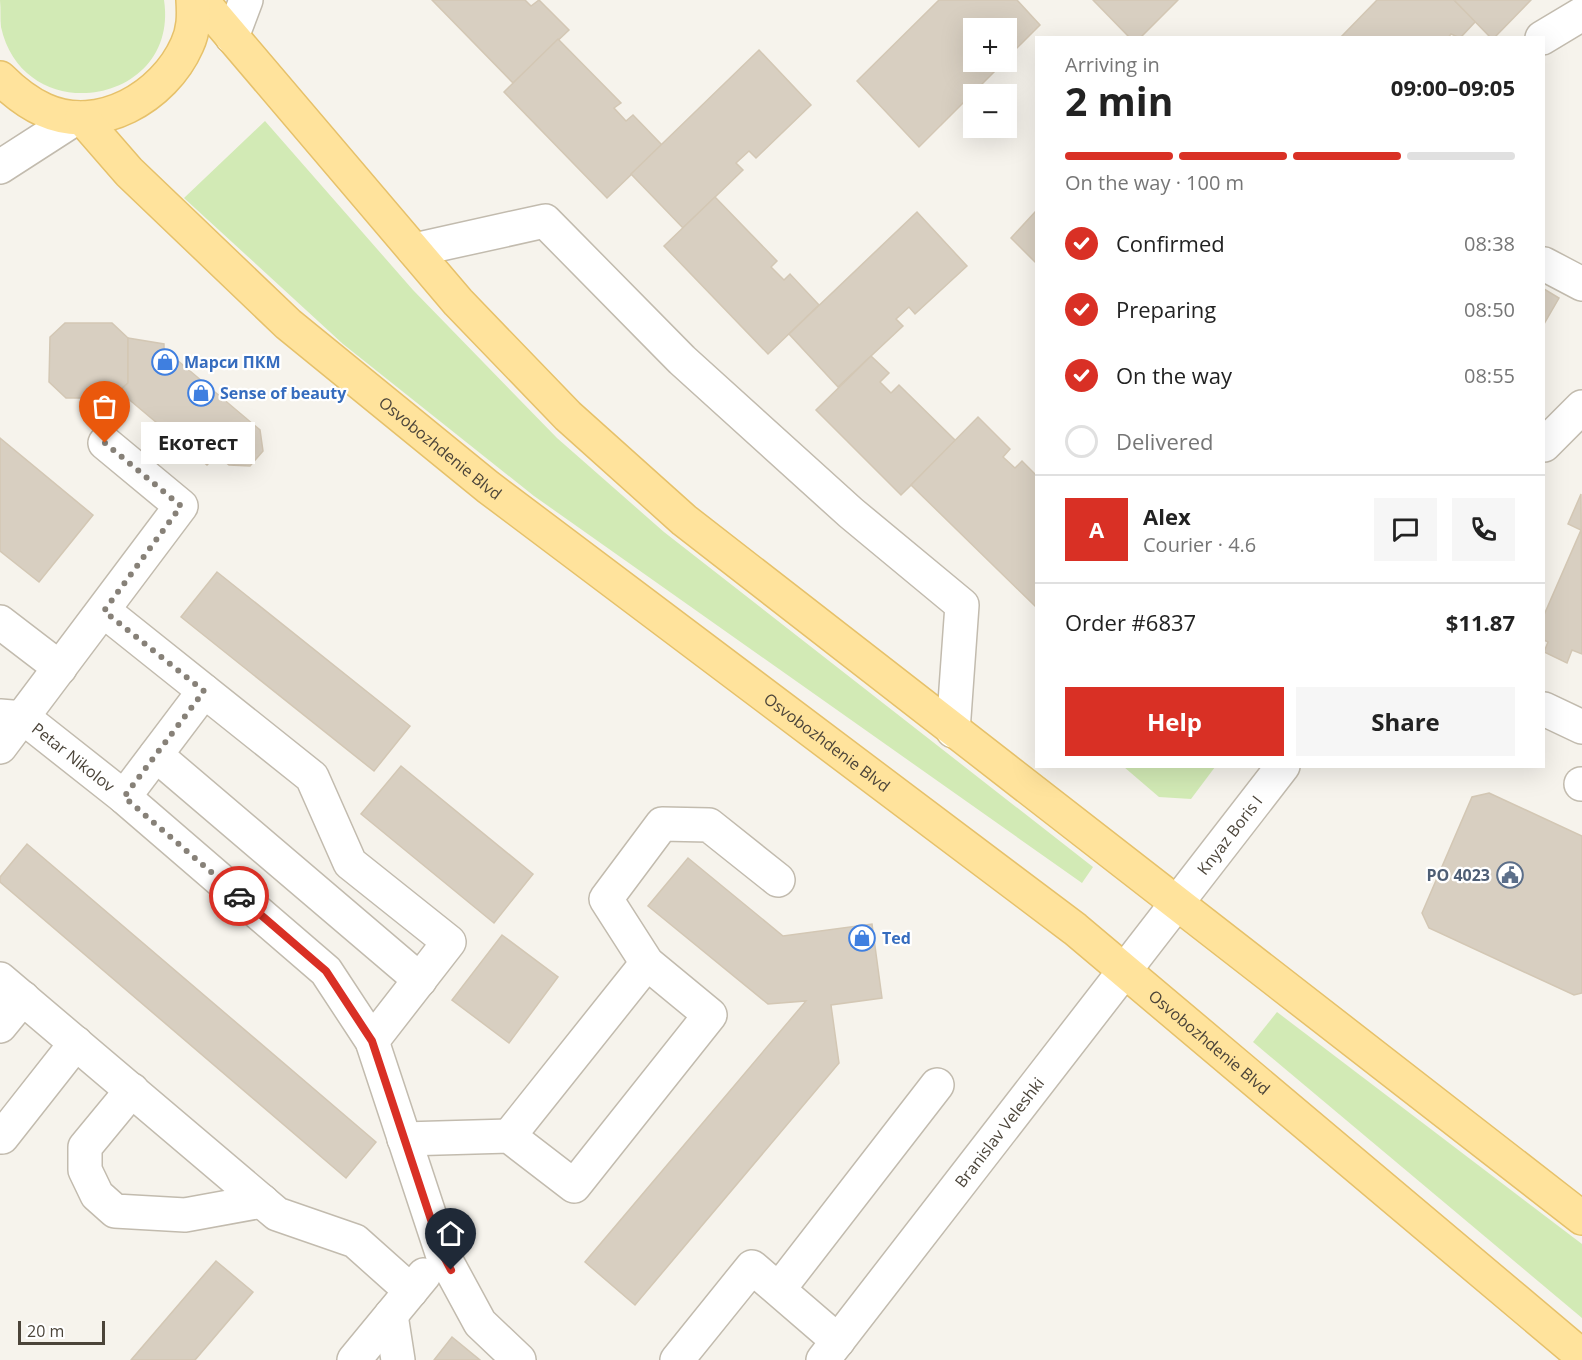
<!DOCTYPE html>
<html lang="en">
<head>
<meta charset="utf-8">
<style>
	:root { --surface:#fff; --page:#f6f6f6; --text:#222; --muted:#767676; --line:#e0e0e0; --accent:#d93025 }
	body { margin:0; font-family:"Open Sans",sans-serif; background:var(--page); color:var(--text); height:100vh; display:flex; flex-direction:column; font-size:22px; white-space:nowrap }
	* { box-sizing:border-box; margin:0 }
	p { font-size:20px; color:var(--muted) }
	.icon { flex:none; width:33px; height:33px; fill:none; stroke:currentColor; stroke-width:2; stroke-linecap:round; stroke-linejoin:round }
	.map { position:relative; flex:1; overflow:hidden }
	.details { position:absolute; left:1035px; top:36px; width:510px; height:732px; display:flex; flex-direction:column; background:var(--surface); border-radius:0px; box-shadow:0 6px 24px #0002 }
	.details>* { flex:none }
	.controls { position:absolute; left:963px; top:18px; display:grid; gap:12px }
	.controls a { display:grid; place-items:center; width:54px; height:54px; border-radius:0px; background:var(--surface); box-shadow:0 6px 24px #0002; font-size:30px }
	.scale { position:absolute; left:18px; bottom:15px; width:87px; box-sizing:border-box; padding-left:6px; border:3px solid #4b4439; border-top:0; font-size:16px; line-height:21px; white-space:nowrap; color:#4b4439; -webkit-text-stroke:4px #fff; paint-order:stroke }
	.pin { position:absolute; display:grid; place-items:center; width:51px; height:51px; color:#fff; margin:-62px -26px; border-radius:50% 50% 50% 0; rotate:-45deg; box-shadow:0 0 6px #0007 }
	.pin .icon { rotate:45deg }
	.courier { position:absolute; display:grid; place-items:center; width:60px; height:60px; margin:-30px; border:4px solid #d93025; border-radius:50%; background:#fff; color:#222; box-shadow:0 2px 8px #0007 }
	.bubble { position:absolute; height:42px; border-radius:0px; background:var(--surface); box-shadow:0 6px 24px #0002; font-size:20px; font-weight:700; line-height:42px; text-align:center }
	.head em { font-style:normal; font-weight:700 }
	.head div { display:flex; flex-direction:column-reverse }
	.head { display:flex; align-items:center; justify-content:space-between; height:102px; padding:0 30px }
	h1 { font-size:39px; font-weight:700; line-height:45px }
	.bar { display:grid; grid-template-columns:repeat(4,1fr); gap:9px 6px; align-content:center; height:72px; padding:0 30px }
	.bar i { height:8px; border-radius:4px; background:var(--line) }
	.bar .active { background:var(--accent) }
	.bar p { grid-column:span 4 }
	.line { display:flex; align-items:center; gap:15px; padding:0 30px; border-top:2px solid var(--line) }
	.line div { flex:1 }
	.round { display:grid; place-items:center; flex:none; width:63px; height:63px; border-radius:0px; background:var(--page) }
	ol { padding:0 30px; list-style:none }
	li { display:flex; align-items:center; gap:18px; height:66px }
	li p { margin-inline-start:auto }
	li .icon { padding:6px; border-radius:50%; background:var(--accent); color:#fff; stroke-width:4 }
	li:last-child { color:var(--muted) }
	li i { width:33px; height:33px; border:3px solid var(--line); border-radius:50% }
	.cta { display:flex; gap:12px; margin-top:auto; padding:12px 30px }
	.cta a { flex:1; height:69px; border-radius:0px; background:var(--accent); color:#fff; font-size:24px; font-weight:700; line-height:69px; text-align:center }
	.cta a+a { background:var(--page); color:var(--text) }
	.map>svg:first-child { display:block }
	.green { fill:#d2eab5 }
	.building { fill:#d8cfc1; stroke:#d3c7b4; stroke-width:1.5 }
	.lines { fill:none; stroke-linecap:round; stroke-linejoin:round }
	.minor-casing { stroke:#c2bbae; stroke-width:36 }
	.major-casing { stroke:#e6c16a; stroke-width:36 }
	.minor { stroke:#fff; stroke-width:33 }
	.major { stroke:#ffe39c; stroke-width:33 }
	.done { stroke:#878178; stroke-width:6; stroke-dasharray:0 10.8 }
	.route { stroke:#d93025; stroke-width:8 }
	.labels { text-anchor:middle; dominant-baseline:central; stroke-width:4.5; stroke-linejoin:round; paint-order:stroke }
	.shop-label { font-size:16px; font-weight:bold; fill:#366cbe; stroke:#fff; text-anchor:start }
	.street-label { font-size:16px; fill:#4b4439; stroke:#fff }
	.service-label { font-size:16px; font-weight:bold; fill:#4e5e75; stroke:#fff; text-anchor:end }
</style>
</head>
<body>
<div class="map">
<svg width="1582" height="1360" viewBox="0 0 1582 1360">
	<rect width="100%" height="100%" fill="#f6f3ec"/>
	<g class="green">
		<path d="M0 0H164C180 105 24 131 1 27 0 19 1 9 0 0Z"/>
		<path d="M265 121 413 290 557 438 664 532 1093 867 1082 883 534 496 343 344 184 198Z"/>
		<path d="M1124 767H1215L1191 799 1159 797Z"/>
		<path d="M1277 1012 1582 1244V1318L1253 1042Z"/>
	</g>
	<g class="building">
		<path d="M432 0H525L531 6 539 0 569 30 513 83Z"/>
		<path d="M939 0H1017L1040 25 1006 59V28H974V62H1004L919 147 857 81Z"/>
		<path d="M1093 0H1178L1140 38H1130Z"/>
		<path d="M1377 0H1454L1476 21 1460 38 1451 34 1448 38H1340Z"/>
		<path d="M1454 0H1531L1494 38H1491Z"/>
		<path d="M558 39 621 103 614 108 626 121 633 115 662 145 607 198 504 92Z"/>
		<path d="M759 50 811 105 756 158 749 151 736 163 743 170 683 228 631 174Z"/>
		<path d="M715 197 777 261 771 267 784 280 790 274 819 305 768 354 664 246Z"/>
		<path d="M1036 211V263L1011 238Z"/>
		<path d="M917 212 967 266 915 314 909 307 896 319 903 326 838 387 789 334Z"/>
		<path d="M1544 289 1559 298 1544 324Z"/>
		<path d="M65 323H112L128 338V383L112 398H66L49 382 50 337Z"/>
		<path d="M128 338 164 344V349L260 430 263 451 250 466 229 465 217 455 207 465 119 391 128 383Z"/>
		<path d="M871 356 889 373 880 382 891 393 899 385 956 441 901 495 816 410Z"/>
		<path d="M978 417 1010 449 1003 457 1015 468 1022 461 1036 475V607L911 485Z"/>
		<path d="M0 438 93 515 39 582 0 551Z"/>
		<path d="M1581 494 1582 654 1572 650 1567 663 1544 652 1548 642 1544 640V615L1581 530 1568 524Z"/>
		<path d="M217 572 410 726 374 771 181 617Z"/>
		<path d="M401 766 533 874 494 923 361 814Z"/>
		<path d="M1489 793 1582 836V993L1574 995 1429 928 1422 913 1472 797Z"/>
		<path d="M27 844 376 1142 346 1178 0 882V877Z"/>
		<path d="M688 858 783 936 872 924 882 998 831 1005 839 1063 635 1305 585 1262 806 1001 768 1004 648 906Z"/>
		<path d="M502 935 558 977 509 1043 452 1000Z"/>
		<path d="M216 1261 253 1292 195 1360H131Z"/>
		<path d="M452 1337 480 1360H434Z"/>
	</g>
	<g class="lines">
		<g class="minor-casing">
			<g id="minor">
				<path d="M232 37 246 0"/>
				<path d="M1542 38 1582 14"/>
				<path d="M0 167 76 118"/>
				<path d="M414 250 545 221 682 360 851 513 962 605 953 731"/>
				<path d="M1544 264 1582 284"/>
				<path d="M1544 445 1582 407"/>
				<path d="M104 611 312 777 350 863 449 942 372 1041"/>
				<path d="M0 622 60 668"/>
				<path d="M1544 709 1582 727"/>
				<path id="s1" d="M0 716 24 718 124 797 326 971 372 1041 442 1253 480 1323 519 1360"/>
				<path d="M0 747 181 506 105 443"/>
				<path d="M156 755 420 980"/>
				<path d="M1581 784H1582"/>
				<path d="M124 797 204 691"/>
				<path d="M0 979 277 1214 355 1241 411 1291"/>
				<path d="M0 1026 23 998"/>
				<path d="M132 1090 85 1147V1170L97 1195 115 1211 185 1215 262 1201"/>
				<path d="M509 1136 647 963"/>
				<path d="M2 1137 76 1043"/>
				<path d="M404 1139 509 1136 574 1186 710 1015 647 963 606 899 662 824 709 825 778 880"/>
				<path d="M779 1289 937 1085"/>
				<path d="M391 1315 398 1360"/>
				<path d="M354 1360 424 1275"/>
				<path d="M677 1360 752 1267 838 1341"/>
				<path id="s2" d="M823 1360 1283 766"/>
			</g>
		</g>
		<g class="major-casing">
			<g id="major">
				<path d="M201 0 458 302 568 416 684 520 1582 1218"/>
				<path d="M0 78C13 91 26 102 44 110 99 135 164 97 187 45 194 30 194 16 193 0"/>
				<path id="s3" d="M82 118 129 172 288 324 488 487 1075 929 1582 1356"/>
			</g>
		</g>
		<use href="#minor" class="minor"/>
		<use href="#major" class="major"/>
	</g>
	<g class="lines">
		<path class="done" d="M105 443 181 506 104 611 204 691 124 797 239 896"/>
		<path class="route" d="M239 896 326 971 372 1041 442 1253 451 1270"/>
	</g>
	<defs>
		<g id="shop-ring" transform="scale(1.35)"><circle r="9.5" fill="#fff" stroke="#3f7fe0" stroke-width="1.5"/><path d="M-5-2.5h2.3a2.7 3.5 0 0 1 5.4 0H5L5.5 6h-11ZM-1.5-2.5h3a1.5 2.3 0 0 0-3 0Z" fill="#3f7fe0"/></g>
		<g id="civic-ring" transform="scale(1.35)"><circle r="9.5" fill="#fff" stroke="#5c6f8a" stroke-width="1.5"/><path d="M-.6-6.5H3V-4.5H.6V-3L4-1V1h2V6H-6V1h2V-1L-.6-3ZM-1.2 2.5V6h2.4V2.5Z" fill="#5c6f8a"/></g>
	</defs>
	<g fill-rule="evenodd">
		<use href="#shop-ring" x="165" y="362"/>
		<use href="#shop-ring" x="201" y="393"/>
		<use href="#civic-ring" x="1510" y="875"/>
		<use href="#shop-ring" x="862" y="938"/>
	</g>
	<g class="labels">
		<g class="shop-label">
			<text x="184" y="362">Марси ПКМ</text>
			<text x="220" y="393">Sense of beauty</text>
			<text x="882" y="938">Ted</text>
		</g>
		<g class="street-label">
			<text stroke="none"><textPath href="#s3" startOffset="488">Osvobozhdenie Blvd</textPath></text>
			<text stroke="none"><textPath href="#s3" startOffset="974">Osvobozhdenie Blvd</textPath></text>
			<text stroke="none"><textPath href="#s1" startOffset="87">Petar Nikolov</textPath></text>
			<text stroke="none"><textPath href="#s2" startOffset="664">Knyaz Boris I</textPath></text>
			<text stroke="none"><textPath href="#s3" startOffset="1460">Osvobozhdenie Blvd</textPath></text>
			<text stroke="none"><textPath href="#s2" startOffset="288">Branislav Veleshki</textPath></text>
		</g>
		<g class="service-label">
			<text x="1490" y="875">PO 4023</text>
		</g>
	</g>
</svg>
<div class="controls">
<a>+</a>
<a>−</a>
</div>
<div class="scale">20 m</div>
<div class="pin" style="left:105px;top:443px;background:#ea580c"><svg class="icon" aria-label="bag" viewBox="0 0 24 24"><path d="M5 8h14l-1 12H6zM9 8a3 3 0 0 1 6 0"/></svg></div>
<div class="pin" style="left:451px;top:1270px;background:#1f2937"><svg class="icon" aria-label="home" viewBox="0 0 24 24"><path d="M3 11l9-7 9 7M6 9v11h12V9"/></svg></div>
<div class="courier" style="left:239px;top:896px"><svg class="icon" aria-label="car" viewBox="0 0 24 24"><path d="M5 17H2v-5l4-1 3-4h7l3 4 3 1v5h-3M9 17h6M6 11h13"/><circle cx="7" cy="17" r="2"/><circle cx="17" cy="17" r="2"/></svg></div>
<div class="bubble" style="left:141px;top:422px;width:114px">Екотест</div>
<section class="details">
<div class="head"><div><h1>2 min</h1><p>Arriving in</p></div><em>09:00–09:05</em></div>
<div class="bar"><i class="active"></i><i class="active"></i><i class="active"></i><i></i><p>On the way · 100 m</p></div>
<ol>
<li><svg class="icon" aria-label="check" viewBox="0 0 24 24"><path d="M5 12l5 5 9-10"/></svg>Confirmed<p>08:38</p></li>
<li><svg class="icon" aria-label="check" viewBox="0 0 24 24"><path d="M5 12l5 5 9-10"/></svg>Preparing<p>08:50</p></li>
<li><svg class="icon" aria-label="check" viewBox="0 0 24 24"><path d="M5 12l5 5 9-10"/></svg>On the way<p>08:55</p></li>
<li><i></i>Delivered</li>
</ol>
<div class="line" style="height:108px"><b class="round" style="background:var(--accent);color:#fff">A</b><div><b>Alex</b><p>Courier · 4.6</p></div><a class="round"><svg class="icon" aria-label="chat" viewBox="0 0 24 24"><path d="M4 5h16v11H9l-5 4z"/></svg></a><a class="round"><svg class="icon" aria-label="phone" viewBox="0 0 24 24"><path d="M5 4h4l2 5-3 2q2 4 5 5l2-3 5 2v4C11 20 4 13 5 4z"/></svg></a></div>
<div class="line" style="height:78px"><div>Order #6837</div><b>$11.87</b></div>
<div class="cta"><a>Help</a><a>Share</a></div>
</section>
</div>
</body>
</html>
